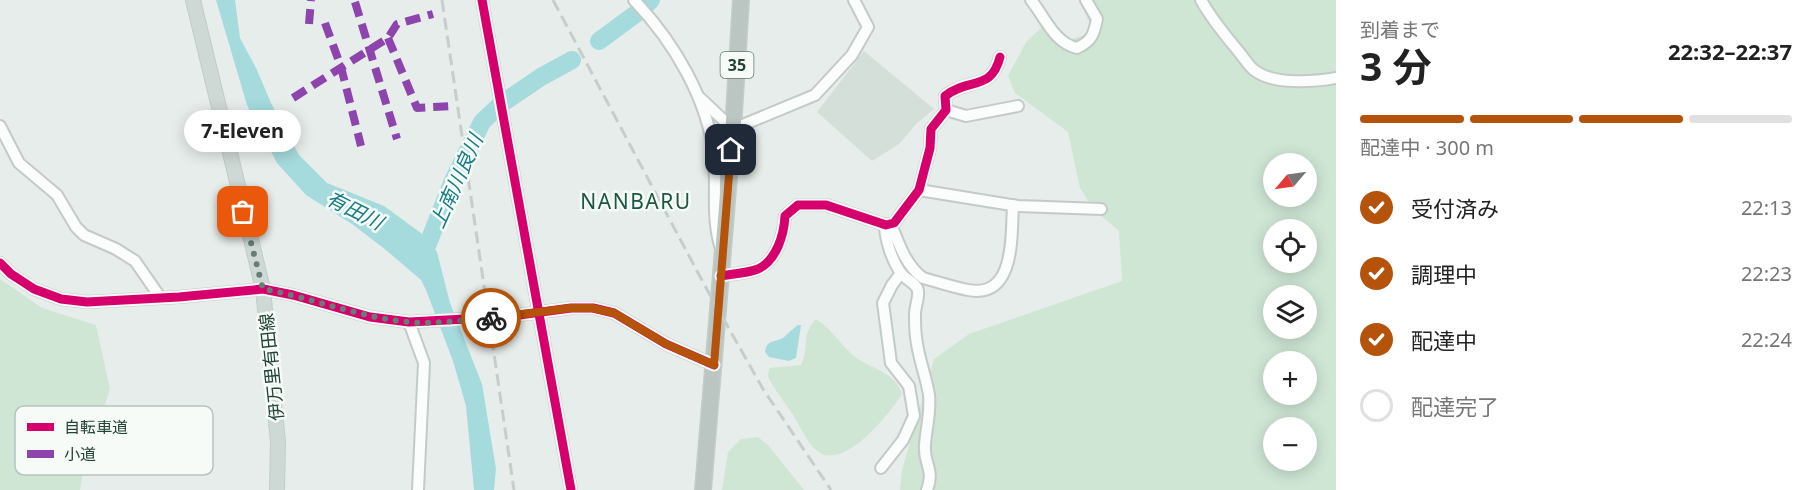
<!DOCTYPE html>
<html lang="ja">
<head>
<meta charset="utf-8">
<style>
	:root { --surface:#fff; --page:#f2f2f2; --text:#222; --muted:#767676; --line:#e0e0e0; --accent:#b45309 }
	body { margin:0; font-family:"Noto Sans","Noto Sans JP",sans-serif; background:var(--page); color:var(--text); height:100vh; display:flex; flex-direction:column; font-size:22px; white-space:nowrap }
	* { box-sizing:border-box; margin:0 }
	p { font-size:20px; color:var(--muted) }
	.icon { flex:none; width:33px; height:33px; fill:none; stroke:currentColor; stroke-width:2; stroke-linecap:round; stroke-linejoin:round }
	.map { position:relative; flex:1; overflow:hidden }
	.side { display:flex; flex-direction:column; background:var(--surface); width:480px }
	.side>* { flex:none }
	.needle { width:39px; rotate:241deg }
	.tools { position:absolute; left:1263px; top:153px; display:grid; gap:12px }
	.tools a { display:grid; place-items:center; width:54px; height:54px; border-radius:50%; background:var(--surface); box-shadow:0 3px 15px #0003; font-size:30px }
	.pin { position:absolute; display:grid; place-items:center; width:51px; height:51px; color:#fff; margin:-26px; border-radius:12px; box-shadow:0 3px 9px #0006 }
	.courier { position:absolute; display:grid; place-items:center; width:60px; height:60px; margin:-30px; border:4px solid #b45309; border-radius:50%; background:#fff; color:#222; box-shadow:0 2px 8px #0007 }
	.bubble { position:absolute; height:42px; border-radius:21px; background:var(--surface); box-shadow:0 3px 15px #0003; font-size:20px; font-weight:700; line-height:42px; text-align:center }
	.head em { font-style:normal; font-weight:700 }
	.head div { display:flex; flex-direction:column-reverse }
	.head { display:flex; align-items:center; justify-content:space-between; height:102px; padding:0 24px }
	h1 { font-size:39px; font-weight:700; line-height:45px }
	.bar { display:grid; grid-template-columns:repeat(4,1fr); gap:9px 6px; align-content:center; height:72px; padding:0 24px }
	.bar i { height:8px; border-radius:4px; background:var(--line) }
	.bar .active { background:var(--accent) }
	.bar p { grid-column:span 4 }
	ol { padding:0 24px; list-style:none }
	li { display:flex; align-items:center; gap:18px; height:66px }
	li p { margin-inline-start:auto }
	li .icon { padding:6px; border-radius:50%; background:var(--accent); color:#fff; stroke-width:4 }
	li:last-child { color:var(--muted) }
	li i { width:33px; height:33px; border:3px solid var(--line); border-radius:50% }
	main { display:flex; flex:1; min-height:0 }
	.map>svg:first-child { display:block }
	.built { fill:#d5dfd9 }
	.green { fill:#cfe6d5; fill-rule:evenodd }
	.water { fill:#a5dbdd }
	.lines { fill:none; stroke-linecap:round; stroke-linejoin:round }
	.river { stroke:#a5dbdd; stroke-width:18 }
	.minor-casing { stroke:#c4cac7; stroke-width:14 }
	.major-casing { stroke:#c2ccc8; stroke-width:16 }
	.highway-casing { stroke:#c2ccc8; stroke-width:18 }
	.minor { stroke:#fbfcfc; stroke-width:10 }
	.major { stroke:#ced8d4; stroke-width:14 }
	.highway { stroke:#bbc5c1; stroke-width:15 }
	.rail { stroke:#c8cdcb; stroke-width:3; stroke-dasharray:12 6; stroke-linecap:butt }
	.quiet { stroke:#8e44ad; stroke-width:8; stroke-dasharray:15 8; stroke-linecap:butt }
	.cycleway-casing { stroke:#f6fbf8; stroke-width:13 }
	.cycleway { stroke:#d6006c; stroke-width:9 }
	.done { stroke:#677e76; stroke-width:6; stroke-dasharray:0 10.8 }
	.route { stroke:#b45309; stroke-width:8 }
	.labels { text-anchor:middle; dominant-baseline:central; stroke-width:5; stroke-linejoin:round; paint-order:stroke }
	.shield { fill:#f6fbf8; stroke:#627a71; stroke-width:1.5 }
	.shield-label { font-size:16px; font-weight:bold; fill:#224337 }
	.street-label { font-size:18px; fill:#224337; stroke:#f6fbf8 }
	.water-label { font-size:20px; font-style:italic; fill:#167c84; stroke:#f6fbf8 }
	.quarter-label { font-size:21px; letter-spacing:1.5px; fill:#1c5743; stroke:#f6fbf8 }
	.key { fill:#f6fbf8; stroke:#b6c4be; stroke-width:1.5 }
	.key-label { font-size:16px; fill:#224337 }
</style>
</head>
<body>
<main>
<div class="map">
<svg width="1336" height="490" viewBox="0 0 1336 490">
	<rect width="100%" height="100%" fill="#e7edea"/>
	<path class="built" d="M864 51 934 109 916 124 899 144 872 161 817 112Z"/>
	<g class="green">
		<path d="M1079 0H1336V490H900L902 470 934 359 969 334 1122 281 1119 231 1094 210 1080 188 1068 132 1015 93 1008 76 1026 42 1043 26 1069 40 1086 35 1091 26ZM1274 164H1306V196H1274ZM1274 230H1306V262H1274ZM1274 296H1306V328H1274ZM1274 362H1306V394H1274ZM1274 428H1306V460H1274Z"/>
		<path d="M0 279 42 308 96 325 110 389 84 467 80 490H0Z"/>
		<path d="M816 319C833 329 842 348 858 359 874 370 896 373 902 394 890 413 847 468 820 453 808 446 801 427 793 415 785 402 774 390 768 376L769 368 801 365C810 347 800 336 816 319Z"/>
		<path d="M758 437 769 446 804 490H722L728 452 741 439Z"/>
	</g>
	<g class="water">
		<path d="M216 0H235L240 38 257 70 271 103 299 155 327 183 384 206 425 236 437 252 450 303 482 384 496 469 494 490H474L466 406 453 361 426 290 421 280 386 250 352 224 306 195 277 163 247 105Z"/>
		<path d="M798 325H801L796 358 789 361 769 357 765 352C767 339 774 343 783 338 788 334 792 329 798 325Z"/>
	</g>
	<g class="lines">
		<g class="river">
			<path d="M599 41 641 10 651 0"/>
			<path d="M422 265 425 251 452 183 482 122 501 104 541 77 572 60"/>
		</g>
		<g class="minor-casing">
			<g id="minor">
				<path d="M482 0 571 490"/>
				<path d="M634 0C673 41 709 100 714 158 717 189 711 218 721 249"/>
				<path d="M1031 0C1045 17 1054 43 1077 48 1092 41 1094 34 1097 19L1086 0"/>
				<path d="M1201 0C1212 20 1225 35 1239 52 1244 58 1249 66 1254 70 1273 85 1313 82 1336 78"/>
				<path d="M700 98 733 129 815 95 852 55 868 27 854 0"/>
				<path d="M946 110 966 116 1018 106"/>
				<path d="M0 126 19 163 57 195 76 227 84 235 116 249 135 261 160 297"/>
				<path d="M919 190 1018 206 1101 209"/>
				<path d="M885 224C885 239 891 258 900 272 904 279 917 283 918 291 919 298 915 307 915 314 915 321 915 330 916 337 918 357 926 376 929 395 931 413 926 428 925 445 923 463 935 469 927 490"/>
				<path d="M891 224C898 242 906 266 923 278 938 282 953 287 968 290 1016 299 1011 235 1013 205"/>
				<path d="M0 263 11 274 34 289 61 299 87 302 179 297 263 289 293 295 370 317 409 322 504 317 571 308H593L614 313 666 344 714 365"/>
				<path d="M721 276C732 274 748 273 758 269 777 260 784 234 785 216L798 205H826L886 225 894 223 919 190 930 148 931 129 946 110 945 96C969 77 991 92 1000 57"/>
				<path d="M409 322 424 363 418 490"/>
				<path d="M881 468 903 440 914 416 909 386 891 363 883 303 892 285 901 273"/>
			</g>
		</g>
		<g class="major-casing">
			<path id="major" d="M193 0 263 289 278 442 277 490"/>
		</g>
		<g class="highway-casing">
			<path id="highway" d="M703 490 733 129 741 0"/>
		</g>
		<use href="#minor" class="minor"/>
		<use href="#major" class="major"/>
		<use href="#highway" class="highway"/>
		<g class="rail">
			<path d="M442 0 514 490"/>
			<path d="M553 0 705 286 763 389 831 490"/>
		</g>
		<g class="quiet">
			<path d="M355 2 397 139"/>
			<path d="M325 23 341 67 361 146"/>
			<path d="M309 24 311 0"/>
			<path d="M388 38 417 108 452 106"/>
			<path d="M293 98 388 38 397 24 433 14"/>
		</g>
		<g class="cycleway-casing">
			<g id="cycleway">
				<path d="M482 0 571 490"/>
				<path d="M0 263 11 274 34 289 61 299 87 302 179 297 263 289 293 295 370 317 409 322 504 317 571 308H593L614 313 666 344 714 365"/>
				<path d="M721 276C732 274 748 273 758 269 777 260 784 234 785 216L798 205H826L886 225 894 223 919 190 930 148 931 129 946 110 945 96C969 77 991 92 1000 57"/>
			</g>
		</g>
		<use href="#cycleway" class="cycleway"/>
	</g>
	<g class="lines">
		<path class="done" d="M243 212 263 289C312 298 358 317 408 322 435 325 464 319 491 318"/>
		<path class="route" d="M491 318 571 308H592L614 313 666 344 714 365 731 150"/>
	</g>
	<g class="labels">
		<rect class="shield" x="720.5" y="52" width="33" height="26" rx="4.5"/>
		<g class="shield-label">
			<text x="737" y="65">35</text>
		</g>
		<g class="street-label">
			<text transform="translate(271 367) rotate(-96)">伊万里有田線</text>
		</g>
		<g class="water-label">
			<text transform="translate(456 181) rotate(-66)">上南川良川</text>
			<text transform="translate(355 210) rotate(27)">有田川</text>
		</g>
		<g class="quarter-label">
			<text x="636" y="201">NANBARU</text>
		</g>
	</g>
	<rect x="15" y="406" width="198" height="69" rx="9" class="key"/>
	<rect x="27" y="423" width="27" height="8" fill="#d6006c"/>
	<rect x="27" y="450" width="27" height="8" fill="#8e44ad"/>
	<g class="key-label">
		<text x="64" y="433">自転車道</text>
		<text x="64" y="460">小道</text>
	</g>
</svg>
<div class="tools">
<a><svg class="needle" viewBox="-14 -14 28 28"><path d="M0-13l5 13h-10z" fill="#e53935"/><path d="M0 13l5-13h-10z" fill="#767676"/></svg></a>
<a><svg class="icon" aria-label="locate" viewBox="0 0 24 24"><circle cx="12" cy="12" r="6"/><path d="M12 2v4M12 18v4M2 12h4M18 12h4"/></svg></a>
<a><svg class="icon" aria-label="layers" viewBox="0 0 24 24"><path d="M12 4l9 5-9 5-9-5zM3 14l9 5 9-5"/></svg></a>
<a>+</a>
<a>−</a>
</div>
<div class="pin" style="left:243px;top:212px;background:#ea580c"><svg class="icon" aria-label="bag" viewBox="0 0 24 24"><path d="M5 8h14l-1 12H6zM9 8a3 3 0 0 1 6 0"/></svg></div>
<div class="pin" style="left:731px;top:150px;background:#1f2937"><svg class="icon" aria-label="home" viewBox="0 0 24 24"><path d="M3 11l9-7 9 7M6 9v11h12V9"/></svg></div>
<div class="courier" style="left:491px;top:318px"><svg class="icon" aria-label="bike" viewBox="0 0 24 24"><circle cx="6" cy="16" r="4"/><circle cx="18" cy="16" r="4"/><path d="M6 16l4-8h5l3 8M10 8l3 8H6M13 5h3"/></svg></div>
<div class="bubble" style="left:184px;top:110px;width:117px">7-Eleven</div>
</div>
<section class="side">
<div class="head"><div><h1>3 分</h1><p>到着まで</p></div><em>22:32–22:37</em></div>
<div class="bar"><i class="active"></i><i class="active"></i><i class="active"></i><i></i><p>配達中 · 300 m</p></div>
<ol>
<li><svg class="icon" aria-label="check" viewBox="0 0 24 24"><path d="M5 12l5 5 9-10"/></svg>受付済み<p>22:13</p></li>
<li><svg class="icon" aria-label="check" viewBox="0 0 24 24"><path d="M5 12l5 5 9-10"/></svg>調理中<p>22:23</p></li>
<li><svg class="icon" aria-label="check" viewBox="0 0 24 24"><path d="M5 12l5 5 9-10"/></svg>配達中<p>22:24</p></li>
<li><i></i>配達完了</li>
</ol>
</section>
</main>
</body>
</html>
